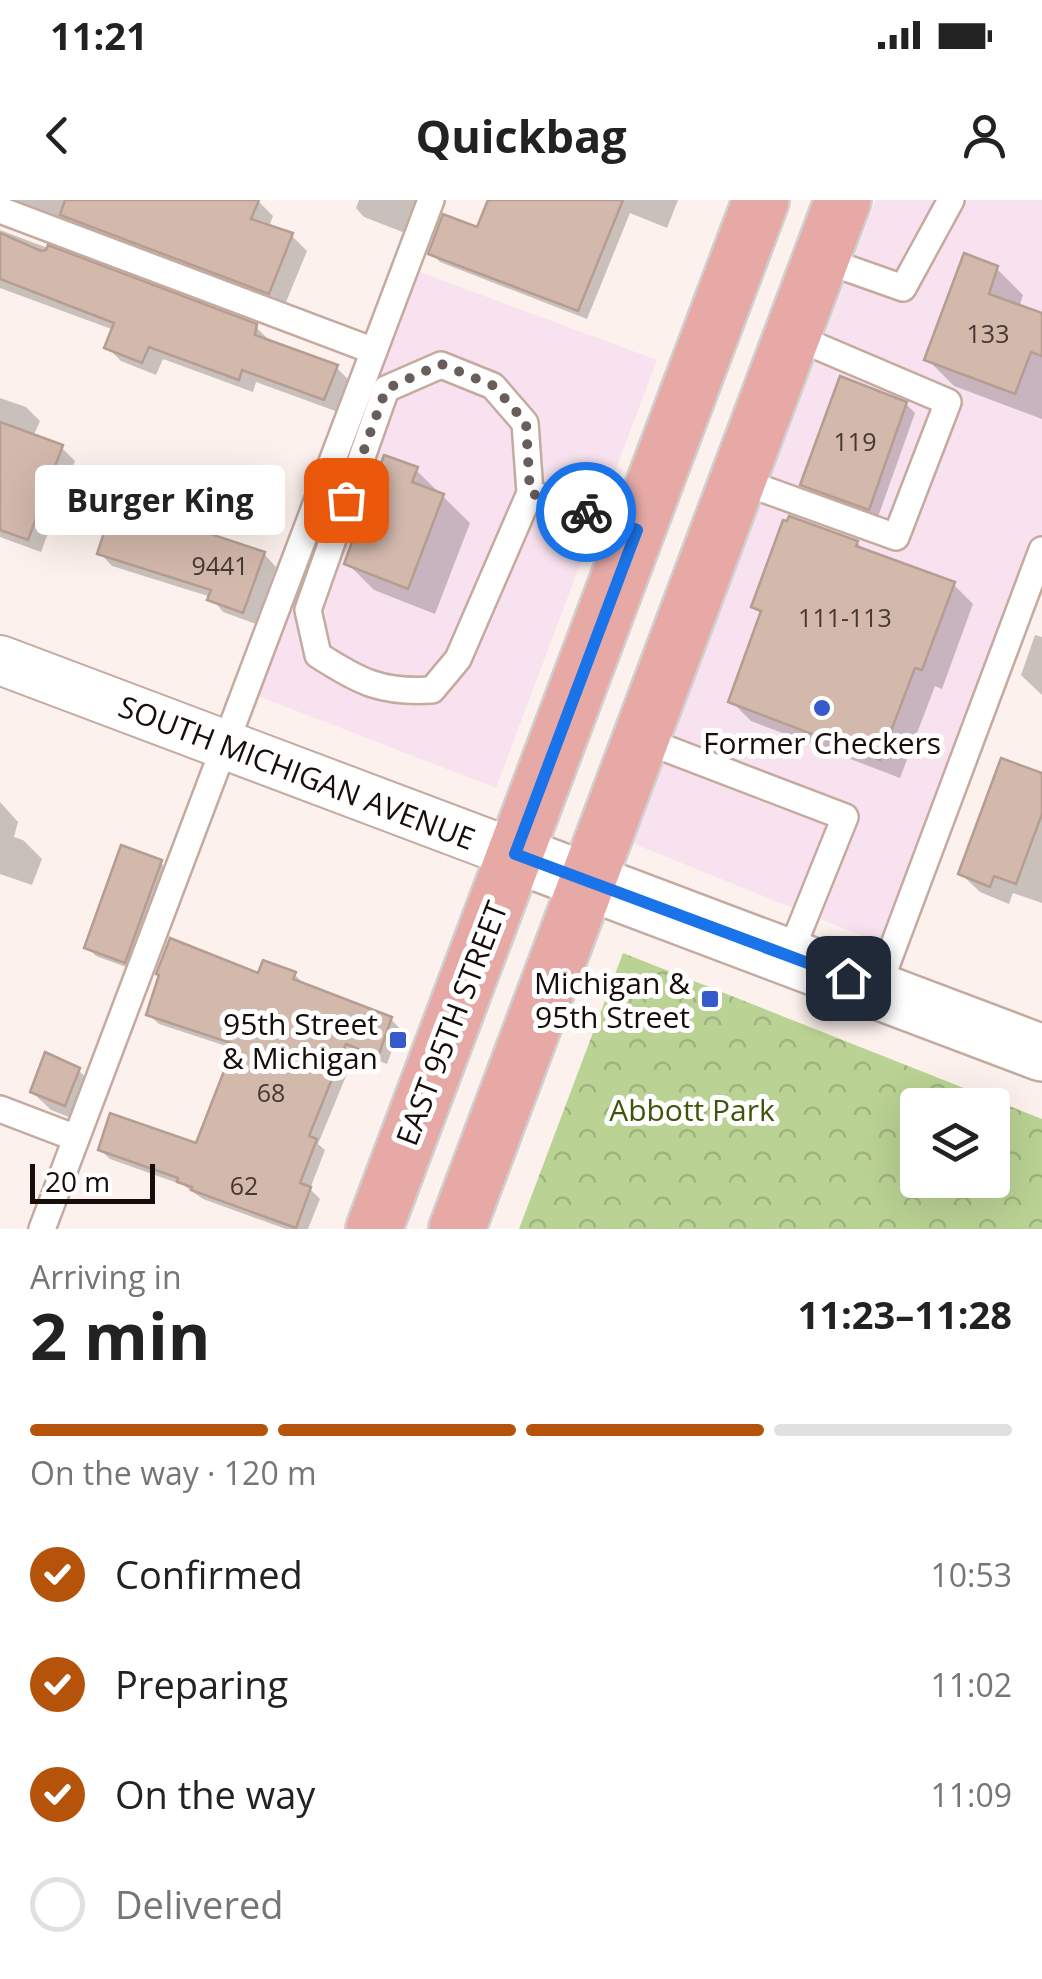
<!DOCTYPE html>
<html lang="en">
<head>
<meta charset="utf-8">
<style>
	:root { --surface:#fff; --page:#f6f6f6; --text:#222; --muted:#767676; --line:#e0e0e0; --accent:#b45309 }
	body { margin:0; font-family:"Open Sans",sans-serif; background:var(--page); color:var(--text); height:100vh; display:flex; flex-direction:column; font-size:38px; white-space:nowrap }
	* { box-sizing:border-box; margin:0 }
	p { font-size:32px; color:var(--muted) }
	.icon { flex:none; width:55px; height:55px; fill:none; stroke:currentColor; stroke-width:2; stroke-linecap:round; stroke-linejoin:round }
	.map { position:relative; height:1029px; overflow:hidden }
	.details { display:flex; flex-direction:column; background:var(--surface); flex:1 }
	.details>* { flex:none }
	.controls { position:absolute; left:900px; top:888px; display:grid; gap:20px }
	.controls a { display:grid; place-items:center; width:110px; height:110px; border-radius:10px; background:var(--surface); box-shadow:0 10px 40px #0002; font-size:50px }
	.scale { position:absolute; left:30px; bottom:25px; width:125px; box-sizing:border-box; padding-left:10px; border:5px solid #170e0a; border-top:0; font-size:28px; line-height:35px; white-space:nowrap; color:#170e0a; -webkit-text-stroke:8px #fff; paint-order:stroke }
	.pin { position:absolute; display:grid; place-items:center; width:85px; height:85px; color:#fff; margin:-42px; border-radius:20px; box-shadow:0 5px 15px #0006 }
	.courier { position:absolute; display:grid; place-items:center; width:100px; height:100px; margin:-50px; border:8px solid #1a73e8; border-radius:50%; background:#fff; color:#222; box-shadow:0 2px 12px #0007 }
	.bubble { position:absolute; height:70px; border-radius:10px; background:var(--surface); box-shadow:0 10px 40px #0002; font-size:32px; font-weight:700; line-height:70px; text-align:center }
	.summary em { font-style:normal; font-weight:700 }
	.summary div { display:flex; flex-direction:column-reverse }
	.summary { display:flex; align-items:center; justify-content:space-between; height:170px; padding:0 30px }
	h1 { font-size:65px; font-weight:700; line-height:75px }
	.bar { display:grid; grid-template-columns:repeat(4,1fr); gap:15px 10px; align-content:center; height:120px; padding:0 30px }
	.bar i { height:12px; border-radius:8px; background:var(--line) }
	.bar .active { background:var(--accent) }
	.bar p { grid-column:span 4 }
	ol { padding:0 30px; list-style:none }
	li { display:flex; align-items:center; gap:30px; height:110px }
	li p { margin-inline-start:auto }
	li .icon { padding:10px; border-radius:50%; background:var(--accent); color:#fff; stroke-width:4 }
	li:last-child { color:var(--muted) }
	li i { width:55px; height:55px; border:5px solid var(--line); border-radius:50% }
	.status { display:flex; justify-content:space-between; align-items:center; height:70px; padding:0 50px; background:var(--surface); direction:ltr }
	.status svg { height:28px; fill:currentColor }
	header { display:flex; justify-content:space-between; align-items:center; height:130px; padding:0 30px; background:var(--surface); font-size:45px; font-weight:700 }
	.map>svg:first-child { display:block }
	.commercial { fill:#f9e2ef }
	.park { fill:url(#park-crowns); fill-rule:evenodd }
	.shadow { fill:#0003 }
	.building { fill:#d3b8ac; stroke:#b69d91; stroke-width:2.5 }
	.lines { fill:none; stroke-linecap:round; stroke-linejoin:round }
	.service-casing { stroke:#c4aa9f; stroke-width:30 }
	.minor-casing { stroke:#c4aa9f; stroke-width:52 }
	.secondary-casing { stroke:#c4aa9f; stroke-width:60 }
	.primary-casing { stroke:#d1cfce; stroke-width:60 }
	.service { stroke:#fff; stroke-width:25 }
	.minor { stroke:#fff; stroke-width:48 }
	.secondary { stroke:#fff; stroke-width:55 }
	.primary { stroke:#e6a9a5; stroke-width:55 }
	.done { stroke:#675d59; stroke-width:10; stroke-dasharray:0 18 }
	.route { stroke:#1a73e8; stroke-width:12 }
	.poi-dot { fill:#375acb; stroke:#fff; stroke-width:4 }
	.labels { text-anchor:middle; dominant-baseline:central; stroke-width:10; stroke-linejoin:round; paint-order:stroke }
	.number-label { font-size:25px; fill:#463832 }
	.poi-label { font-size:30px; fill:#170e0a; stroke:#fff; text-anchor:end }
	.street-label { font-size:30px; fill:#170e0a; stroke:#fff }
	.park-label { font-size:30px; fill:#3f5409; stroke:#fff }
</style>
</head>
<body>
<div class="status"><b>11:21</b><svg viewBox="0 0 49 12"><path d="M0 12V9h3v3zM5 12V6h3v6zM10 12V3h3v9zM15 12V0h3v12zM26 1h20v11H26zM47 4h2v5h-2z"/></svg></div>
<header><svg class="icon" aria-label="back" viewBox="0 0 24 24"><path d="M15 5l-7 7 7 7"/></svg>Quickbag<svg class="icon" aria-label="person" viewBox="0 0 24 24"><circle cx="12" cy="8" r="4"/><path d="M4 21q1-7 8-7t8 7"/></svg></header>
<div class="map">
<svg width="1042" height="1029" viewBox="0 0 1042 1029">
	<defs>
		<pattern id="park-crowns" width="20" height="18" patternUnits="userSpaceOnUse" patternTransform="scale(2.5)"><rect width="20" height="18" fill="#bad293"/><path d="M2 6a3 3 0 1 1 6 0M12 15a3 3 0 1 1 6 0" fill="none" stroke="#9fb37d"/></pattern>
	</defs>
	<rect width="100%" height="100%" fill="#fcf1ec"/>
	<g class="commercial">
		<path d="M876 0H1042V366L897 750 632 643Z"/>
		<path d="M406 67 657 160 496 588 245 491Z"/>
	</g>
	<path class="park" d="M623 753 1042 919V1029H519ZM918 905H992V980H918Z"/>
	<g class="shadow">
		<path d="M12 0H257L273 16 269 27 292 36 307 51 284 107 29 11Z"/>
		<path d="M359 0H418L405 33 364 17 356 8Z"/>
		<path d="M541 0H678L667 28 630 13 587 119 440 62 431 53Z"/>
		<path d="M0 30 255 126 270 141 336 167 350 181 338 212 256 182 253 192 163 159 156 175 121 161 107 147 114 130 0 88Z"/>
		<path d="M996 68 1023 95 1019 108 1042 116V219L954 186 927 159Z"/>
		<path d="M0 198 26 207 40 221 33 237 62 248 75 261 41 352 0 337Z"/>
		<path d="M906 204 915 213 878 317 812 293 803 284Z"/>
		<path d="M416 270 470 323 435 414 374 390 347 363Z"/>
		<path d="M857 343 867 353 953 384 973 404 942 489 935 486 900 578 751 521 731 501 762 415 754 406Z"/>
		<path d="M100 353 264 354 276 367 256 424 223 412 211 397 112 366Z"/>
		<path d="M1035 435 1042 437V495L1021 475Z"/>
		<path d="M1042 576V703L1013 693 1009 704 980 692 961 674Z"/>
		<path d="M0 602 18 622 14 637 23 640 42 659 32 685 0 674Z"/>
		<path d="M160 662 169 671 134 770 96 756 87 747Z"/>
		<path d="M294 774 304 784 391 819 400 829 387 864 356 852 318 944 325 950 310 989 320 999 308 1029H286L203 999 183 985 110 959 100 950 198 947 235 849 159 824 149 815 259 777Z"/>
		<path d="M78 870 97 888 84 923 51 910 32 892Z"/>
	</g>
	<g class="building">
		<path d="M65 0H259L251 19 293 33 269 94 60 15Z"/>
		<path d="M488 0H623L578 111 428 54 443 14 477 27Z"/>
		<path d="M0 33 41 51 46 50 48 45 257 124 255 135 338 165 324 200 242 170 239 180 149 147 142 163 104 148 114 123 0 79Z"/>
		<path d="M964 53 998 66 989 94 1042 113V156L1031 152 1015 194 924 160Z"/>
		<path d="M840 176 907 202 869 310 800 285Z"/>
		<path d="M0 222 63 245 28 340 0 330Z"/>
		<path d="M384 255 418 267 412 282 444 294 408 389 344 364Z"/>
		<path d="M114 302 265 352 243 413 207 400 211 390 97 354Z"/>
		<path d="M789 316 858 341 856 346 955 382 922 470 915 468 880 560 728 502 761 411 751 407 783 320 787 321Z"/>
		<path d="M1001 558 1042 573V614L1016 684 994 676 990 687 958 674Z"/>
		<path d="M121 645 162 660 125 763 84 748Z"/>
		<path d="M170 738 258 773 263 760 296 772 293 779 392 817 378 857 346 844 309 936 317 939 300 983 311 987 296 1028 191 990 192 987 177 982 178 978 98 950 110 913 196 943 233 848 234 844 146 815 159 775 156 774Z"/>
		<path d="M45 852 80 868 65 906 30 892Z"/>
	</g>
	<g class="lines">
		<g class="service-casing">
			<g id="service">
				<path d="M0 10 374 151"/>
				<path d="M821 59 903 88 951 0"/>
				<path d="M738 280 896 337 948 202 793 136"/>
				<path d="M530 293 458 459 432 490C381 493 360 482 318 455L308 410 386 189 441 165 493 186 525 223 530 293 637 330"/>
				<path d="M641 539 845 617 789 756"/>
				<path d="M877 790 1042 350"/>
				<path d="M0 909 76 938"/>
				<path d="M42 1029 431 0"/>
			</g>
		</g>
		<g class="minor-casing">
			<path id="minor" d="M0 460 515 654"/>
		</g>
		<g class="secondary-casing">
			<path id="secondary" d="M515 654 1042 853"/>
		</g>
		<g class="primary-casing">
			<g id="primary">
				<path d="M374 1029 761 0"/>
				<path d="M457 1029 843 0"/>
			</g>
		</g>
		<use href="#service" class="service"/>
		<use href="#minor" class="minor"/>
		<use href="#secondary" class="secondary"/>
		<use href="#primary" class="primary"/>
	</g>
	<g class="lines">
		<path class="done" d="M346 300 386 189 441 164 494 186 526 223 530 293 586 312"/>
		<path class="route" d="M586 312 637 330 515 654 848 778"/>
	</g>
	<g class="poi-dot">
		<circle cx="822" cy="508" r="10"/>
		<rect x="700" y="789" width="20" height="20" rx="5"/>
		<rect x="388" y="830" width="20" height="20" rx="5"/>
	</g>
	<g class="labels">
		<g class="number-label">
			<text x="988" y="133">133</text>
			<text x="855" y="241">119</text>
			<text x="220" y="365">9441</text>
			<text x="845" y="417">111-113</text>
			<text x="271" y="892">68</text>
			<text x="244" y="985">62</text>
		</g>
		<g class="poi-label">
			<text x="822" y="542" text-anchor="middle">Former Checkers</text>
			<text x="690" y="782">Michigan &amp;<tspan x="690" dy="34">95th Street</tspan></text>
			<text x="378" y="823">95th Street<tspan x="378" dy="34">&amp; Michigan</tspan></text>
		</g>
		<g class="street-label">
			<text transform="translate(297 572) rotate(21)">SOUTH MICHIGAN AVENUE</text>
			<text transform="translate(451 823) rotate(-69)">EAST 95TH STREET</text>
		</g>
		<g class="park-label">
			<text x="692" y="909">Abbott Park</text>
		</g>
	</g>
</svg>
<div class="controls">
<a><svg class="icon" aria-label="layers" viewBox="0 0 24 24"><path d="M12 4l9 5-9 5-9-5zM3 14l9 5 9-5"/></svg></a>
</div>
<div class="scale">20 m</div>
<div class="pin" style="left:346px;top:300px;background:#ea580c"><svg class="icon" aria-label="bag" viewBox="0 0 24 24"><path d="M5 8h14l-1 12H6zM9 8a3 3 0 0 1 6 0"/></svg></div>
<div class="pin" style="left:848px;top:778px;background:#1f2937"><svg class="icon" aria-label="home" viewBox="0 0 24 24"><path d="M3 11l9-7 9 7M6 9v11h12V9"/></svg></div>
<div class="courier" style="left:586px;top:312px"><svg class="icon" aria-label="bike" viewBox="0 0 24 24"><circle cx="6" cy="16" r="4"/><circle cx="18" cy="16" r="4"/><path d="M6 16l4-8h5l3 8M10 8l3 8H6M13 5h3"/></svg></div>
<div class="bubble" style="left:35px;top:265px;width:250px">Burger King</div>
</div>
<section class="details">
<div class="summary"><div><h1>2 min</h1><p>Arriving in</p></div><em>11:23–11:28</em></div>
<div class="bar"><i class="active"></i><i class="active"></i><i class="active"></i><i></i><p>On the way · 120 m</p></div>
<ol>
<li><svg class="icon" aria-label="check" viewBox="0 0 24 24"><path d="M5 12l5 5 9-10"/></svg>Confirmed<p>10:53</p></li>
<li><svg class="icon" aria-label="check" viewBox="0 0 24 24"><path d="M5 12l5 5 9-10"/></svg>Preparing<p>11:02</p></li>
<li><svg class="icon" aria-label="check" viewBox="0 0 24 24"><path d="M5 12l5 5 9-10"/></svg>On the way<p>11:09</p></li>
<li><i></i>Delivered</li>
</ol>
</section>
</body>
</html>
